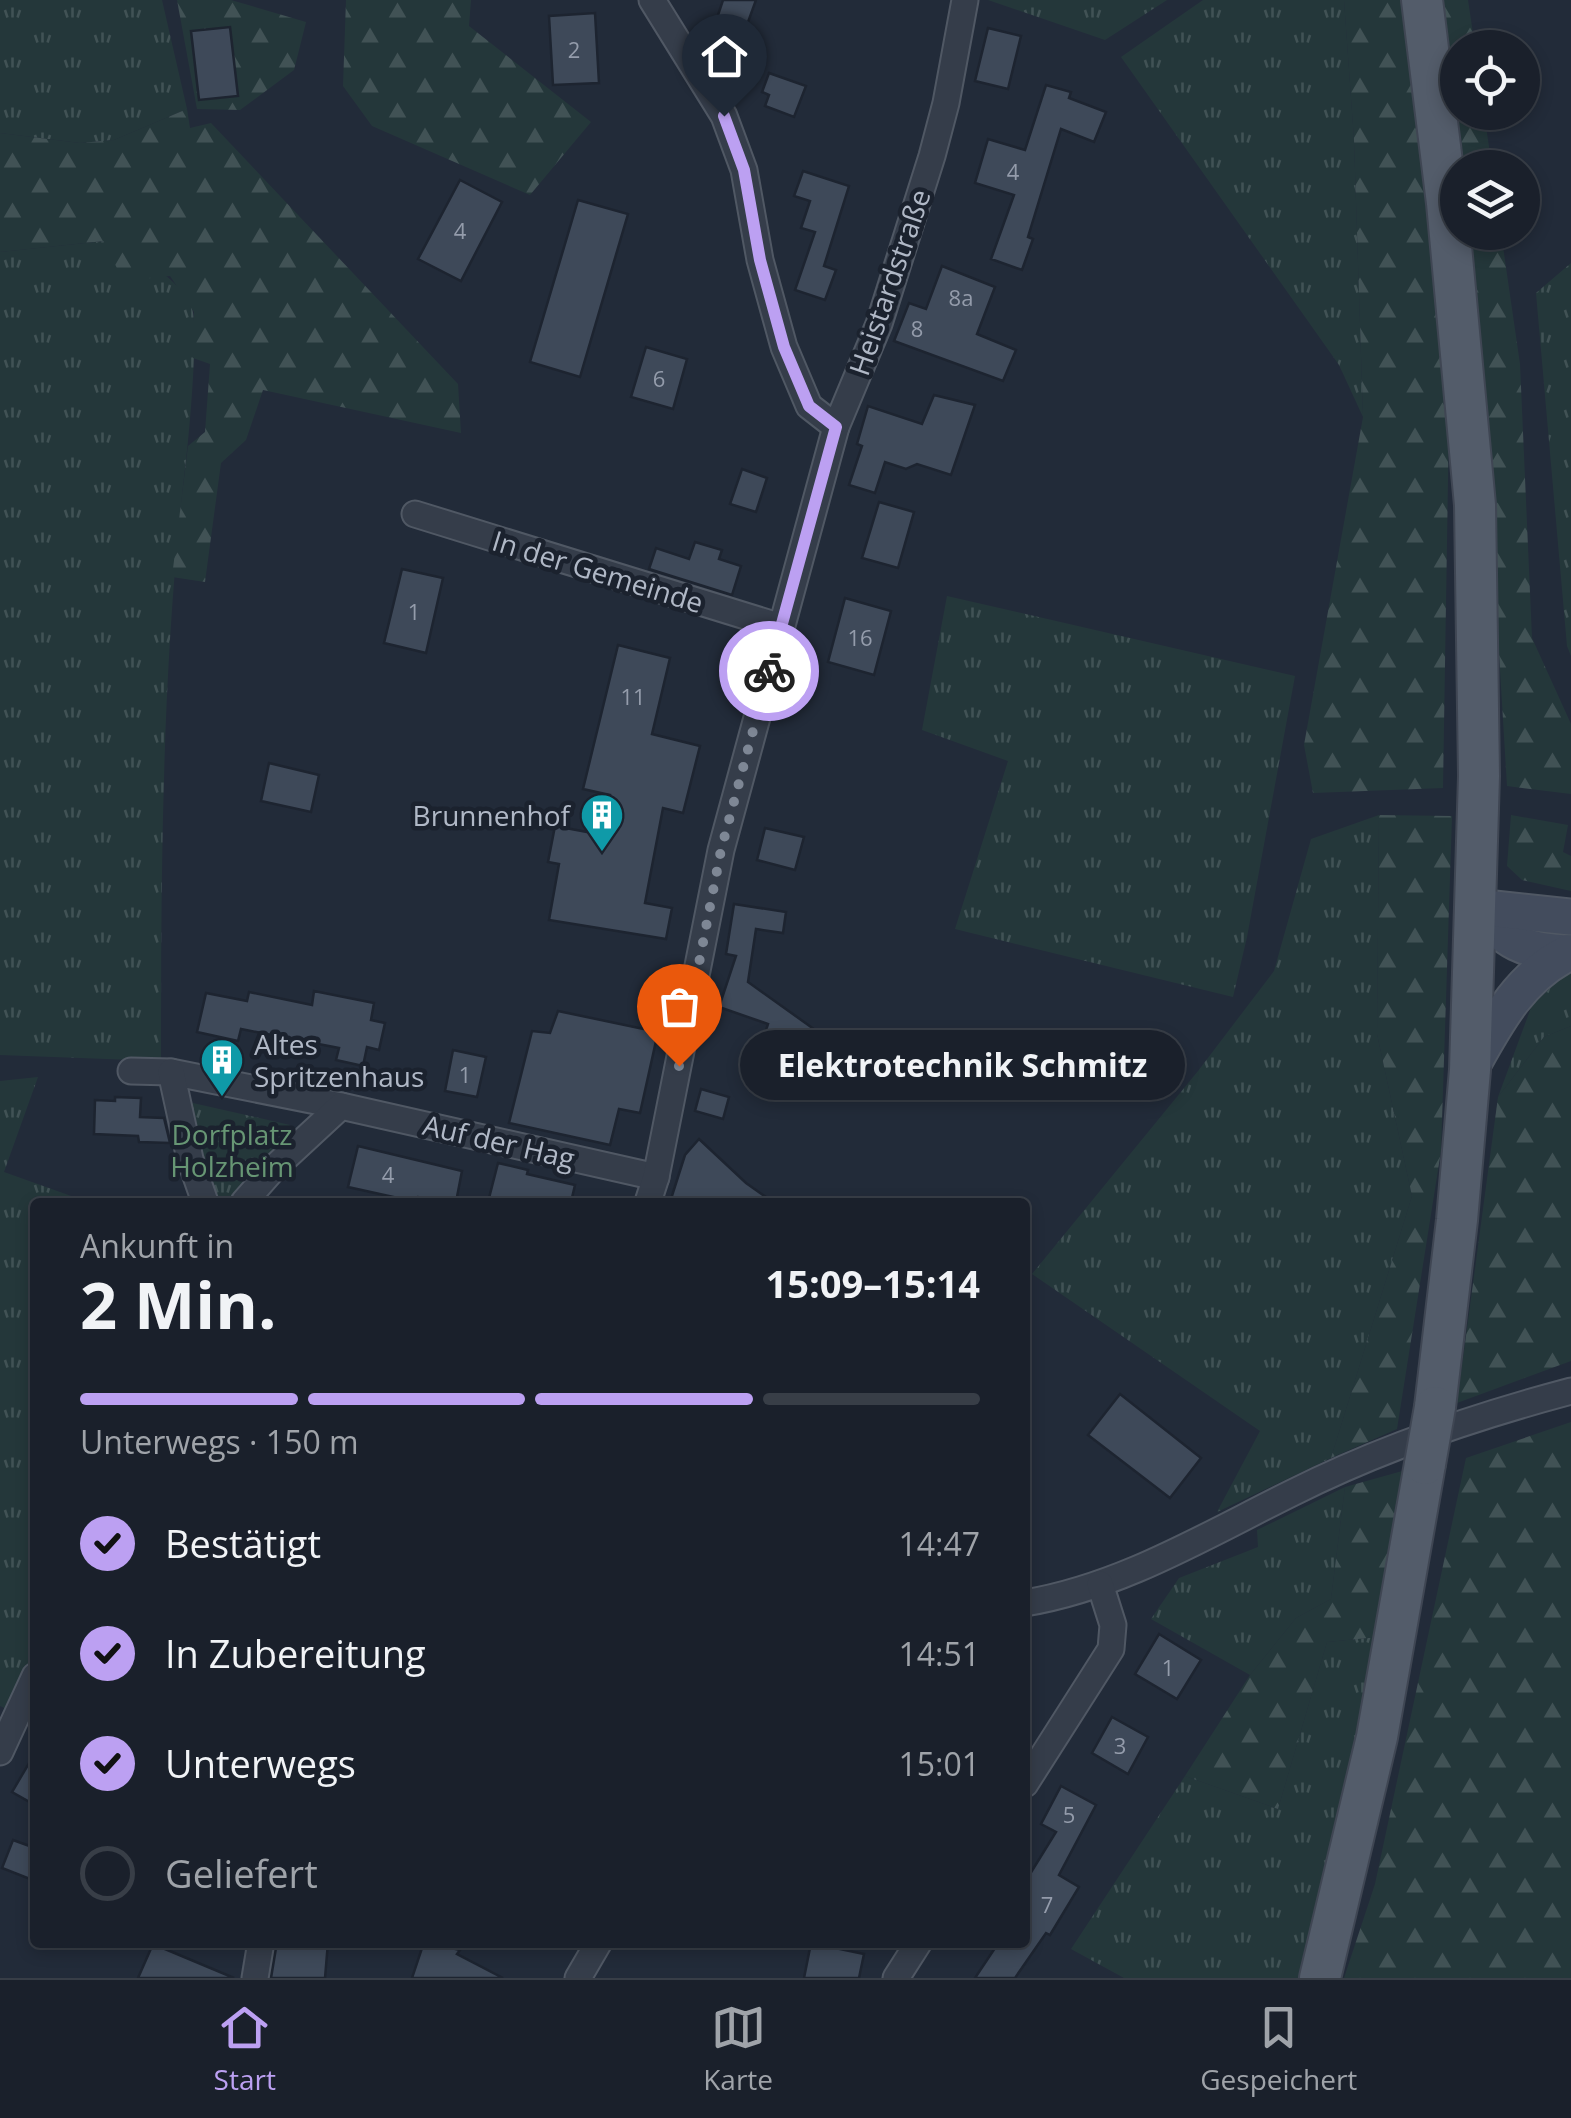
<!DOCTYPE html>
<html lang="de">
<head>
<meta charset="utf-8">
<style>
	:root { --surface:#1a202b; --page:#232833; --text:#f1f3f6; --muted:#9fa3a9; --line:#383e47; --accent:#bca0f2 }
	body { margin:0; font-family:"Open Sans",sans-serif; background:var(--page); color:var(--text); height:100vh; display:flex; flex-direction:column; font-size:38px; white-space:nowrap }
	* { box-sizing:border-box; margin:0 }
	p { font-size:32px; color:var(--muted) }
	.icon { flex:none; width:55px; height:55px; fill:none; stroke:currentColor; stroke-width:2; stroke-linecap:round; stroke-linejoin:round }
	.map { position:relative; flex:1; overflow:hidden }
	.panel { position:absolute; left:30px; top:1198px; width:1000px; height:750px; display:flex; flex-direction:column; background:var(--surface); border-radius:10px; box-shadow:0 5px 15px #0003,0 0 0 2px var(--line) }
	.panel>* { flex:none }
	.fabs { position:absolute; left:1440px; top:30px; display:grid; gap:20px }
	.fabs a { display:grid; place-items:center; width:100px; height:100px; border-radius:50%; background:var(--surface); box-shadow:0 5px 15px #0003,0 0 0 2px var(--line); font-size:50px }
	.pin { position:absolute; display:grid; place-items:center; width:85px; height:85px; color:#fff; margin:-102px -42px; border-radius:50% 50% 50% 0; rotate:-45deg; box-shadow:0 0 10px #0007 }
	.pin .icon { rotate:45deg }
	.courier { position:absolute; display:grid; place-items:center; width:100px; height:100px; margin:-50px; border:8px solid #bca0f2; border-radius:50%; background:#fff; color:#222; box-shadow:0 2px 12px #0007 }
	.bubble { position:absolute; height:70px; border-radius:35px; background:var(--surface); box-shadow:0 5px 15px #0003,0 0 0 2px var(--line); font-size:32px; font-weight:700; line-height:70px; text-align:center }
	.summary em { font-style:normal; font-weight:700 }
	.summary div { display:flex; flex-direction:column-reverse }
	.summary { display:flex; align-items:center; justify-content:space-between; height:170px; padding:0 50px }
	h1 { font-size:65px; font-weight:700; line-height:75px }
	.bar { display:grid; grid-template-columns:repeat(4,1fr); gap:15px 10px; align-content:center; height:120px; padding:0 50px }
	.bar i { height:12px; border-radius:8px; background:var(--line) }
	.bar .current { background:var(--accent) }
	.bar p { grid-column:span 4 }
	ol { padding:0 50px; list-style:none }
	li { display:flex; align-items:center; gap:30px; height:110px }
	li p { margin-inline-start:auto }
	li .icon { padding:10px; border-radius:50%; background:var(--accent); color:#111; stroke-width:4 }
	li:last-child { color:var(--muted) }
	li i { width:55px; height:55px; border:5px solid var(--line); border-radius:50% }
	.dock { display:flex; justify-content:space-around; align-items:center; height:140px; border-top:2px solid var(--line); background:var(--surface); font-size:28px; color:var(--muted) }
	.dock a { display:grid; justify-items:center; gap:5px }
	.dock .current { color:var(--accent) }
	.map>svg:first-child { display:block }
	.grass { fill:url(#grass-tufts) }
	.forest { fill:url(#forest-firs) }
	.building { fill:#3e4959; stroke:#1d2430; stroke-width:2.5 }
	.lines { fill:none; stroke-linecap:round; stroke-linejoin:round }
	.street-casing { stroke:#505864; stroke-width:29 }
	.secondary-casing { stroke:#505864; stroke-width:39 }
	.primary-casing { stroke:#3f4653; stroke-width:44 }
	.street { stroke:#353d4a; stroke-width:25 }
	.secondary { stroke:#434c5d; stroke-width:35 }
	.primary { stroke:#535c6a; stroke-width:40 }
	.primary-bridge-casing { stroke:#3f4653; stroke-width:44; stroke-linecap:butt }
	.primary-bridge { stroke:#535c6a; stroke-width:40 }
	.done { stroke:#7e8795; stroke-width:10; stroke-dasharray:0 18 }
	.route { stroke:#bca0f2; stroke-width:12 }
	.labels { text-anchor:middle; dominant-baseline:central; stroke-width:9; stroke-linejoin:round; paint-order:stroke }
	.number-label { font-size:22px; fill:#949cab }
	.street-label { font-size:28px; fill:#b0b8c6; stroke:#1b222e }
	.poi-label { font-size:28px; fill:#b0b8c6; stroke:#1b222e; text-anchor:end }
	.park-label { font-size:28px; fill:#679674; stroke:#1b222e }
</style>
</head>
<body>
<div class="map">
<svg width="1571" height="1978" viewBox="0 0 1571 1978">
	<defs>
		<pattern id="grass-tufts" width="24" height="20" patternUnits="userSpaceOnUse" patternTransform="scale(2.5)"><rect width="24" height="20" fill="#24373a"/><path d="M3 7l-1-3M5 7V3M7 7l1-3M15 17l-1-3M17 17v-4M19 17l1-3" fill="none" stroke="#415255"/></pattern>
		<pattern id="forest-firs" width="22" height="20" patternUnits="userSpaceOnUse" patternTransform="scale(2.5)"><rect width="22" height="20" fill="#24373a"/><path d="M5 1l3.5 6h-7zM16 11l3.5 6h-7z" fill="#415255"/></pattern>
	</defs>
	<rect width="100%" height="100%" fill="#222b39"/>
	<g class="grass">
		<path d="M0 0H162L187 109 114 140 80 143 0 133Z"/>
		<path d="M988 0H1167L1105 40Z"/>
		<path d="M1203 0H1344L1354 140 1363 417 1339 365 1121 57Z"/>
		<path d="M105 241C138 259 176 272 192 309 199 325 189 437 186 460 162 660 161 860 161 1061L0 1055V252Z"/>
		<path d="M1571 263V656L1567 646 1536 293Z"/>
		<path d="M947 596 1295 676 1247 937 1233 997 955 929 1008 761 922 730Z"/>
		<path d="M1379 815 1377 1034 1412 1196 1331 1458 1217 1512 1260 1431 1032 1274 1198 1071 1274 971 1311 839Z"/>
		<path d="M1571 969V1026L1544 1037 1498 1097 1532 1005Z"/>
		<path d="M38 1077 4 1172 88 1202H35V1660L13 1712 0 1706V1081Z"/>
		<path d="M184 1101 290 1125 267 1167 236 1202H215Z"/>
		<path d="M1345 1487 1331 1599 1296 1618 1250 1675 1151 1619 1179 1578 1258 1547 1257 1530Z"/>
		<path d="M1378 1637 1315 1920 1298 1978H1124L1071 1949 1185 1776 1278 1809 1327 1642Z"/>
	</g>
	<g class="forest">
		<path d="M177 0H231L306 22 294 70 240 110 197 109Z"/>
		<path d="M346 0H471L469 26 591 122 530 195 372 126 343 86Z"/>
		<path d="M1344 0H1407L1450 357 1443 788 1313 793 1304 745 1363 417 1354 140Z"/>
		<path d="M1440 0H1468L1475 47 1458 48V112L1484 113 1492 167H1460Z"/>
		<path d="M187 109 190 128 211 123 458 384 461 433 263 390 246 440 221 463 205 582 172 577 188 446 205 432 210 364 193 358 194 312 170 276 123 281 104 241 0 252V133L80 143 114 140Z"/>
		<path d="M1468 233H1501L1520 364 1532 638 1571 724V794L1507 786 1480 338Z"/>
		<path d="M1379 815 1452 816 1441 1151 1397 1429 1331 1458 1412 1196 1377 1034Z"/>
		<path d="M1511 815 1568 825 1563 852 1571 856V891L1522 880 1507 866Z"/>
		<path d="M1571 1026V1361L1457 1403 1498 1097 1544 1037Z"/>
		<path d="M1571 1422V1978H1344L1375 1884 1466 1458Z"/>
		<path d="M1406 1470 1378 1637 1327 1642 1278 1809 1185 1776 1250 1675 1296 1618 1331 1599 1345 1487Z"/>
	</g>
	<g class="building">
		<path d="M723 0H756L743 36 724 29 727 22 717 18Z"/>
		<path d="M595 13 599 83 553 85 549 16Z"/>
		<path d="M230 27 238 96 199 100 191 31Z"/>
		<path d="M988 28 1021 36 1008 89 975 81Z"/>
		<path d="M769 73 806 86 794 117 765 106 769 95 762 92Z"/>
		<path d="M1046 85 1071 92 1069 98 1106 112 1094 142 1061 129 1028 237 1033 239 1022 270 991 259 1014 195 975 183 988 139 1025 150Z"/>
		<path d="M803 171 849 186 824 266 836 270 825 300 795 290 815 232 801 228 810 201 794 196Z"/>
		<path d="M460 180 502 202 461 281 418 259Z"/>
		<path d="M578 200 628 214 580 377 530 362Z"/>
		<path d="M942 266 995 287 977 334 1016 350 1003 381 894 341 909 303 926 309Z"/>
		<path d="M646 347 687 359 673 409 631 397Z"/>
		<path d="M934 395 975 405 951 475 917 464 906 469 885 462 875 493 849 485 862 446 857 444 868 406 922 424Z"/>
		<path d="M742 469 767 478 756 512 730 504Z"/>
		<path d="M879 502 914 512 898 568 862 558Z"/>
		<path d="M695 542 722 550 719 559 741 566 732 595 649 569 656 548 689 559Z"/>
		<path d="M402 569 443 578 426 653 384 643Z"/>
		<path d="M845 598 891 611 874 675 828 662Z"/>
		<path d="M618 645 670 658 652 734 700 746 683 813 663 808 645 903 672 908 666 939 549 920 559 864 548 862 555 826 603 835 610 795 583 789Z"/>
		<path d="M269 763 319 775 311 812 261 801Z"/>
		<path d="M765 828 804 837 795 870 757 860Z"/>
		<path d="M734 904 786 912 783 933 756 929 748 982 832 1042 805 1081 760 1049 768 1024 719 1007 736 956 726 954Z"/>
		<path d="M314 991 374 1003 371 1020 385 1023 379 1050 367 1047 363 1066 336 1060 339 1048 241 1029 238 1041 197 1032 206 993 247 1001 249 992 312 1005Z"/>
		<path d="M558 1011 658 1032 640 1113 619 1109 610 1145 509 1123 532 1031 550 1033Z"/>
		<path d="M453 1050 486 1057 477 1097 445 1091Z"/>
		<path d="M701 1089 729 1097 723 1119 695 1111Z"/>
		<path d="M115 1097 141 1098 140 1117 164 1118 170 1143 139 1142 138 1136 94 1134 95 1100 115 1101Z"/>
		<path d="M699 1139 746 1183 773 1202H670L685 1155Z"/>
		<path d="M358 1146 462 1171 456 1202 418 1197 416 1202 348 1187Z"/>
		<path d="M498 1163 528 1170 527 1174 575 1185 571 1202H488Z"/>
		<path d="M1120 1394 1201 1458 1170 1498 1088 1435Z"/>
		<path d="M1159 1634 1201 1660 1177 1699 1135 1674Z"/>
		<path d="M1112 1717 1148 1737 1128 1774 1092 1753Z"/>
		<path d="M35 1753V1805L12 1792Z"/>
		<path d="M1061 1786 1096 1805 1059 1875 1079 1887 1050 1935 1046 1933 1015 1978H975L999 1942H1025V1882L1056 1832 1041 1824Z"/>
		<path d="M13 1840 35 1848V1881L2 1868Z"/>
		<path d="M277 1942H328L325 1978H271Z"/>
		<path d="M424 1942 460 1950 457 1954 503 1978H412Z"/>
		<path d="M811 1943 864 1954 859 1978H804Z"/>
		<path d="M153 1944 234 1978H138Z"/>
	</g>
	<g class="lines">
		<g class="street-casing">
			<g id="street">
				<path d="M652 0 724 116 744 170 760 260 784 347 809 406 836 427"/>
				<path d="M415 514 781 627"/>
				<path d="M131 1071 171 1072 341 1106"/>
				<path d="M171 1072 190 1159 205 1202"/>
				<path d="M244 1202 274 1168 341 1106 656 1177"/>
				<path d="M648 1202 656 1177 721 850 836 427 879 324 932 156 946 103 965 0"/>
				<path d="M1025 1603C1121 1587 1205 1536 1292 1493 1379 1449 1477 1416 1571 1391"/>
				<path d="M0 1752 35 1676"/>
				<path d="M1025 1784 1111 1649 1113 1625 1100 1584"/>
				<path d="M255 1978 261 1942"/>
				<path d="M578 1978 599 1942"/>
				<path d="M896 1978 919 1942"/>
			</g>
		</g>
		<g class="secondary-casing">
			<g id="secondary">
				<path d="M1476 907C1507 942 1523 952 1571 953"/>
				<path d="M1476 907 1571 917"/>
				<path d="M1470 1069C1495 1024 1519 977 1568 953"/>
			</g>
		</g>
		<g class="primary-casing">
			<g id="primary">
				<path d="M1422 0 1447 203 1475 505 1479 776 1470 1070 1457 1220 1435 1407"/>
				<path d="M1320 1978 1377 1737 1425 1464"/>
			</g>
		</g>
		<use href="#street" class="street"/>
		<use href="#secondary" class="secondary"/>
		<use href="#primary" class="primary"/>
		<g class="primary-bridge-casing">
			<path id="primary-bridge" d="M1425 1464 1435 1407"/>
		</g>
		<use href="#primary-bridge" class="primary-bridge"/>
	</g>
	<g class="lines">
		<path class="done" d="M679 1066 721 850 769 671"/>
		<path class="route" d="M724 116 744 170 760 260 784 347 809 406 836 427 769 671"/>
	</g>
	<defs>
		<g id="building-pin" transform="scale(2.25)"><path d="M0 17L-7.5 6A9.5 9.5 0 1 1 7.5 6Z" fill="#0f9aa8" stroke="#1b222e"/><path d="M-4-6H4V6H1V3H-1V6H-4ZM-2.5-4.3h1.7v1.8h-1.7ZM.8-4.3h1.7v1.8H.8ZM-2.5-1h1.7V.8h-1.7ZM.8-1h1.7V.8H.8Z" fill="#fff"/></g>
	</defs>
	<g fill-rule="evenodd">
		<use href="#building-pin" x="602" y="815"/>
		<use href="#building-pin" x="222" y="1060"/>
	</g>
	<g class="labels">
		<g class="number-label">
			<text x="574" y="49">2</text>
			<text x="1013" y="171">4</text>
			<text x="460" y="230">4</text>
			<text x="961" y="297">8a</text>
			<text x="917" y="328">8</text>
			<text x="659" y="378">6</text>
			<text x="414" y="611">1</text>
			<text x="860" y="637">16</text>
			<text x="633" y="696">11</text>
			<text x="465" y="1074">1</text>
			<text x="388" y="1174">4</text>
			<text x="1168" y="1667">1</text>
			<text x="1120" y="1745">3</text>
			<text x="1069" y="1814">5</text>
			<text x="1047" y="1904">7</text>
		</g>
		<g class="street-label">
			<text transform="translate(889 282) rotate(-71)">Heistardstraße</text>
			<text transform="translate(598 571) rotate(17)">In der Gemeinde</text>
			<text transform="translate(499 1141) rotate(13)">Auf der Hag</text>
		</g>
		<g class="poi-label">
			<text x="570" y="815">Brunnenhof</text>
			<text x="254" y="1044" text-anchor="start">Altes<tspan x="254" dy="32">Spritzenhaus</tspan></text>
		</g>
		<g class="park-label">
			<text x="232" y="1134">Dorfplatz<tspan x="232" dy="32">Holzheim</tspan></text>
		</g>
	</g>
</svg>
<div class="fabs">
<a><svg class="icon" aria-label="locate" viewBox="0 0 24 24"><circle cx="12" cy="12" r="6"/><path d="M12 2v4M12 18v4M2 12h4M18 12h4"/></svg></a>
<a><svg class="icon" aria-label="layers" viewBox="0 0 24 24"><path d="M12 4l9 5-9 5-9-5zM3 14l9 5 9-5"/></svg></a>
</div>
<div class="pin" style="left:679px;top:1066px;background:#ea580c"><svg class="icon" aria-label="bag" viewBox="0 0 24 24"><path d="M5 8h14l-1 12H6zM9 8a3 3 0 0 1 6 0"/></svg></div>
<div class="pin" style="left:724px;top:116px;background:#1f2937"><svg class="icon" aria-label="home" viewBox="0 0 24 24"><path d="M3 11l9-7 9 7M6 9v11h12V9"/></svg></div>
<div class="courier" style="left:769px;top:671px"><svg class="icon" aria-label="bike" viewBox="0 0 24 24"><circle cx="6" cy="16" r="4"/><circle cx="18" cy="16" r="4"/><path d="M6 16l4-8h5l3 8M10 8l3 8H6M13 5h3"/></svg></div>
<div class="bubble" style="left:740px;top:1030px;width:445px">Elektrotechnik Schmitz</div>
<section class="panel">
<div class="summary"><div><h1>2 Min.</h1><p>Ankunft in</p></div><em>15:09–15:14</em></div>
<div class="bar"><i class="current"></i><i class="current"></i><i class="current"></i><i></i><p>Unterwegs · 150 m</p></div>
<ol>
<li><svg class="icon" aria-label="check" viewBox="0 0 24 24"><path d="M5 12l5 5 9-10"/></svg>Bestätigt<p>14:47</p></li>
<li><svg class="icon" aria-label="check" viewBox="0 0 24 24"><path d="M5 12l5 5 9-10"/></svg>In Zubereitung<p>14:51</p></li>
<li><svg class="icon" aria-label="check" viewBox="0 0 24 24"><path d="M5 12l5 5 9-10"/></svg>Unterwegs<p>15:01</p></li>
<li><i></i>Geliefert</li>
</ol>
</section>
</div>
<nav class="dock">
<a class="current"><svg class="icon" aria-label="home" viewBox="0 0 24 24"><path d="M3 11l9-7 9 7M6 9v11h12V9"/></svg>Start</a>
<a><svg class="icon" aria-label="map" viewBox="0 0 24 24"><path d="M3 6l6-2 6 2 6-2v14l-6 2-6-2-6 2zM9 4v14M15 6v14"/></svg>Karte</a>
<a><svg class="icon" aria-label="saved" viewBox="0 0 24 24"><path d="M7 4h10v16l-5-4-5 4z"/></svg>Gespeichert</a>
</nav>
</body>
</html>
